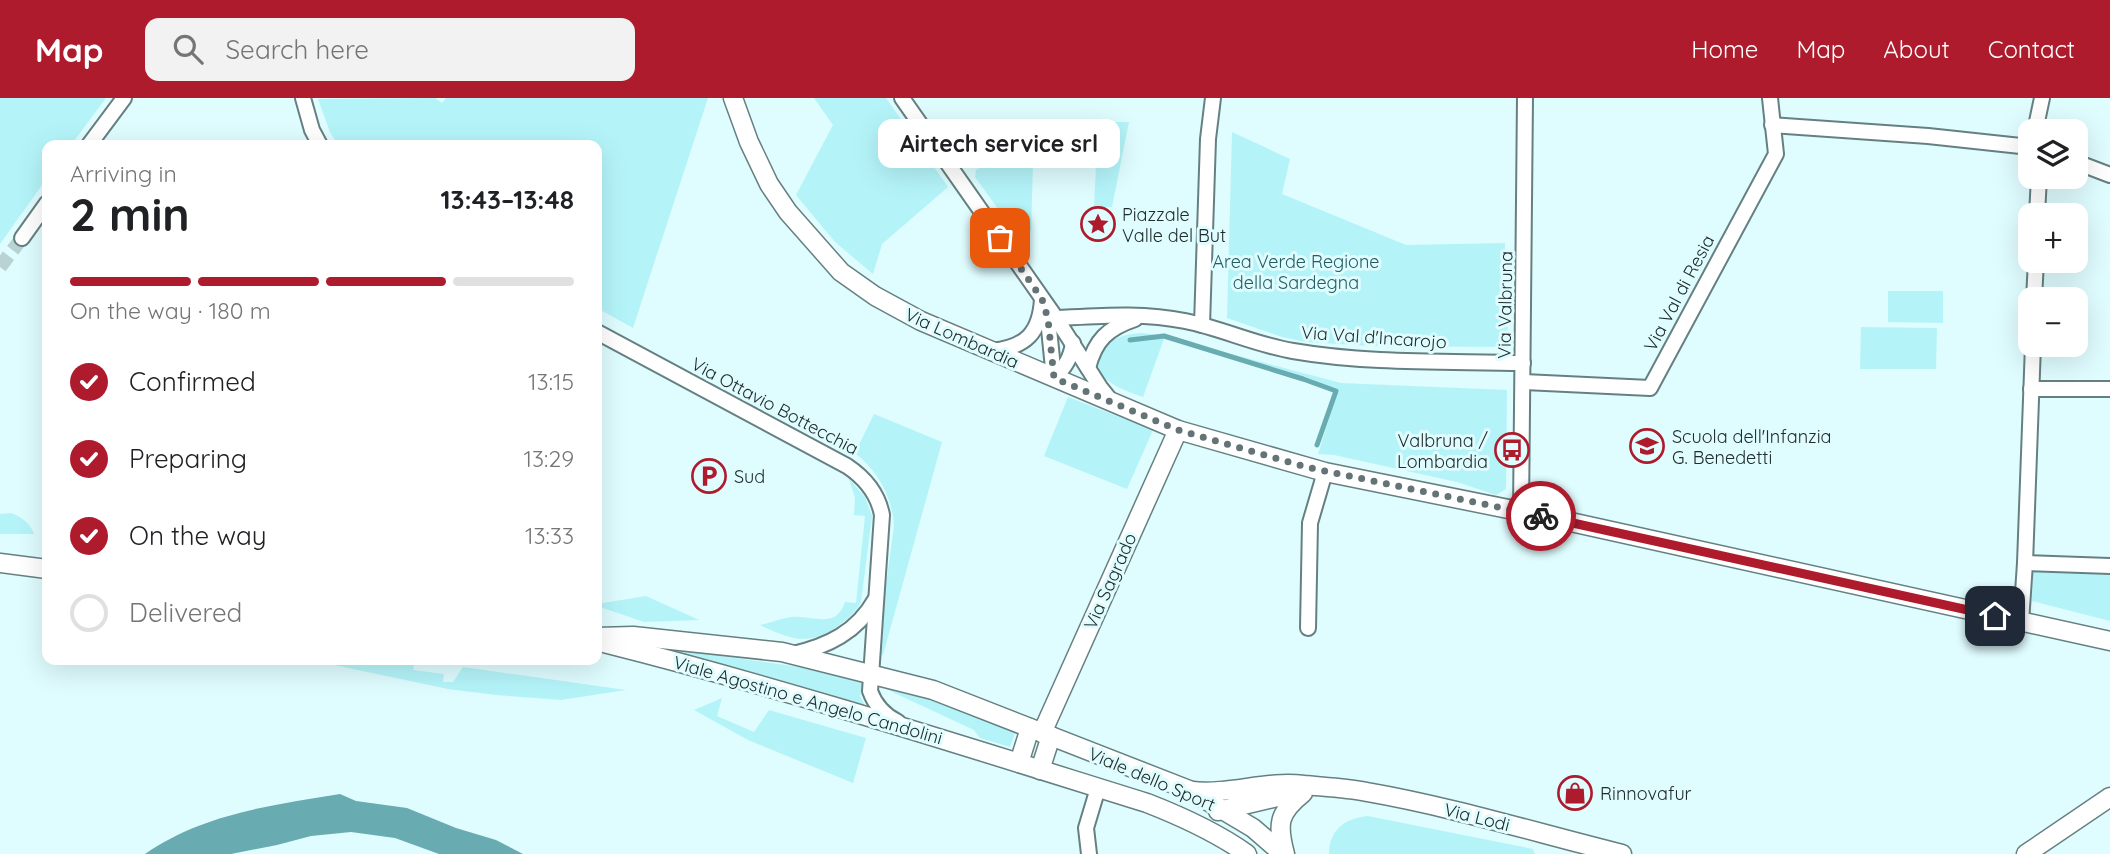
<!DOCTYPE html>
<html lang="en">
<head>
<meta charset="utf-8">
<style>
	:root { --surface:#fff; --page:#f2f2f2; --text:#202124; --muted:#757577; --line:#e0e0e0; --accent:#ae1b2d }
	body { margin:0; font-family:Quicksand,sans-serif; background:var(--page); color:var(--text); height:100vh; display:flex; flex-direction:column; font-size:26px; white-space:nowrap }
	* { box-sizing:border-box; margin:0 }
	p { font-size:23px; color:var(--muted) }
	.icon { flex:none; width:38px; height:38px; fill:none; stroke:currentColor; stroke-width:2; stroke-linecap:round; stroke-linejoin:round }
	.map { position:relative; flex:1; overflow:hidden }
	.drawer { position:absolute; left:42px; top:42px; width:560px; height:525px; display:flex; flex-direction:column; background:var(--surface); border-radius:14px; box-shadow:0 7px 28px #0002 }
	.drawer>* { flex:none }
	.fabs { position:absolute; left:2018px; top:21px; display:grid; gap:14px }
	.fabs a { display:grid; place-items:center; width:70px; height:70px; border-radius:14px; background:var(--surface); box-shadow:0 7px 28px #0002; font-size:35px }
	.pin { position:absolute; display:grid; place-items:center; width:60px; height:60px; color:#fff; margin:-30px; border-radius:14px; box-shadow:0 4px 10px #0006 }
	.courier { position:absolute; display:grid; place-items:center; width:70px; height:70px; margin:-35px; border:5px solid #ae1b2d; border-radius:50%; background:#fff; color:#222; box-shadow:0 2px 9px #0007 }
	.bubble { position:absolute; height:49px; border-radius:14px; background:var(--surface); box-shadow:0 7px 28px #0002; font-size:23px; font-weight:700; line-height:49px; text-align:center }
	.head em { font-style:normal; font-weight:700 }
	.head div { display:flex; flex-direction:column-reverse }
	.head { display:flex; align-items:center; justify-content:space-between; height:119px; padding:0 28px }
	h1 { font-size:46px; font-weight:700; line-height:52px }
	.bar { display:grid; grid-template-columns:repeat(4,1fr); gap:10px 7px; align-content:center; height:84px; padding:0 28px }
	.bar i { height:9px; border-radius:5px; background:var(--line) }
	.bar .on { background:var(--accent) }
	.bar p { grid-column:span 4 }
	ol { padding:0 28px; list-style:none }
	li { display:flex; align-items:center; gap:21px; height:77px }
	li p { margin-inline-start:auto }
	li .icon { padding:7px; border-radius:50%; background:var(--accent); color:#fff; stroke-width:4 }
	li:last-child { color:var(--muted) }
	li i { width:38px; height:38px; border:4px solid var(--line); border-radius:50% }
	header { display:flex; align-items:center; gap:42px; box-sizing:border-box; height:98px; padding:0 35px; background:var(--accent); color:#fff }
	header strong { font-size:33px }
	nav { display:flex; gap:38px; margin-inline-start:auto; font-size:24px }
	.search { width:490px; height:63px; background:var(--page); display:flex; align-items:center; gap:18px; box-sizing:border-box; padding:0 24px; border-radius:14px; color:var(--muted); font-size:26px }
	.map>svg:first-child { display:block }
	.green { fill:#b4f4f9 }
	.water { fill:#68abb0 }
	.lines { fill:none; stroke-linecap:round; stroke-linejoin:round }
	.stream { stroke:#68abb0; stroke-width:5 }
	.minor-tunnel { stroke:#b9d2d4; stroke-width:14; stroke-dasharray:14 7; stroke-linecap:butt }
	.minor-casing { stroke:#668082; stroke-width:18 }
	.tertiary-casing { stroke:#668082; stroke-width:21 }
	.minor { stroke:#fff; stroke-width:14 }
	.tertiary { stroke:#fff; stroke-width:18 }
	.done { stroke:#647476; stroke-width:7; stroke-dasharray:0 12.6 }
	.route { stroke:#ae1b2d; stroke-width:9 }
	.labels { text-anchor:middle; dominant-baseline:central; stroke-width:6; stroke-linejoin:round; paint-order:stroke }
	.poi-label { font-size:18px; fill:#212b2c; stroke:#dffcfe; text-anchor:start }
	.park-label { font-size:18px; fill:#235c61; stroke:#dffcfe }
	.street-label { font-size:18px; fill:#212b2c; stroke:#dffcfe }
</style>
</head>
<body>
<header>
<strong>Map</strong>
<div class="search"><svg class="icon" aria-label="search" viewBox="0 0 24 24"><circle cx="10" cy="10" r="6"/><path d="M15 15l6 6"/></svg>Search here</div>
<nav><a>Home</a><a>Map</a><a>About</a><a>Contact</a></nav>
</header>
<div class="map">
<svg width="2110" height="756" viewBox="0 0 2110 756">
	<rect width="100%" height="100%" fill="#dffcfe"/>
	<g class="green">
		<path d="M0 0H106L71 47H47V80L0 146Z"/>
		<path d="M435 0 442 5 446 0H708L633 230 597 210V47H338L330 34 318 1Z"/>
		<path d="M814 0H886L948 89 882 146 873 176 835 144 796 97 833 27Z"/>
		<path d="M1098 24H1129L1112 109 1094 110Z"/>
		<path d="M1232 34 1290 61 1282 96 1406 147 1505 145 1508 241 1505 248 1499 249 1371 248 1306 244 1282 239 1227 220Z"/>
		<path d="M1033 66 1031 133H1014L975 79 976 72 984 67Z"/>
		<path d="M1888 193H1943V225L1888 224Z"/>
		<path d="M1861 229 1937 230 1936 271H1860Z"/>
		<path d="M1142 235 1164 238 1341 285 1507 292 1506 391 1496 397 1457 384 1334 357 1318 356 1338 292 1165 238 1143 299C1126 293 1112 288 1099 275 1091 246 1119 236 1142 235Z"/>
		<path d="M1068 299 1153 332 1127 391 1044 358Z"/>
		<path d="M874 316 942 344 883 557 877 555 894 428C892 398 878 373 855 355Z"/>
		<path d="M849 381 865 399 872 418 861 504C856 514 847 521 838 528 808 549 790 541 760 527 770 525 782 520 792 519 812 517 836 532 845 504L856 505 865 418 854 417 855 400Z"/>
		<path d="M11 415C23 420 29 424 34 436H0V416Z"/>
		<path d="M2033 470 2110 473V523L2032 503Z"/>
		<path d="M646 498 699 522 644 524 597 508V506Z"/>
		<path d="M649 548 807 570 863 582 860 598 865 608Z"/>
		<path d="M310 562 415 563 413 572 444 576 443 584H453L463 569 626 592 561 602 496 597 448 591Z"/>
		<path d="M874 582 1016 632 1010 649 980 640 974 632 873 585Z"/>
		<path d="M722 600 717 618 754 634 769 612 866 640 853 685 748 642 694 612Z"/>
		<path d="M1368 718 1533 751 1535 756H1329C1329 732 1345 720 1368 718Z"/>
	</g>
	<path class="water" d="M340 696 356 703 407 710 456 730 496 742 523 756H439L395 740 351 734 311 738 277 747 231 756H145C202 716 272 707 340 696Z"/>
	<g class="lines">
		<path class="stream" d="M1130 242 1164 238 1303 281 1336 293 1317 347"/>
		<path class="minor-tunnel" d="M0 169 22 140"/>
		<g class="minor-casing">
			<g id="minor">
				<path d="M303 0 312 32 320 47"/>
				<path d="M902 0 1056 220 1100 289 1112 304"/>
				<path d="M1772 27 1928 38 2030 49"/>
				<path d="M2035 33 2042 0"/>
				<path d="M89 47 124 0"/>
				<path d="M2076 64 2110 77"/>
				<path d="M2037 117 2039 79"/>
				<path d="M22 140 47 105"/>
				<path d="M2034 201 2036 163"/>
				<path d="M1045 209 1048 221 1054 280"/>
				<path d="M1056 220C1098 218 1143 214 1185 223 1221 230 1256 247 1293 253 1368 266 1447 263 1523 265"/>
				<path d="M1202 227 1208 41 1213 0"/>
				<path d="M597 234 847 368C865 380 878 396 882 417L870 593C875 607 884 617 898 624"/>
				<path d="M992 253C1026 249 1040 235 1042 201"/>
				<path d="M1088 270C1095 242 1108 230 1135 221"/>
				<path d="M1054 280C1065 269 1071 260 1073 245"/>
				<path d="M1523 284 1650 290 1776 56 1770 0"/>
				<path d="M2031 291H2110"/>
				<path d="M1521 414 1525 0"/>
				<path d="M2025 465 2110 468"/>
				<path d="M2021 524 2025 465 2033 247"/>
				<path d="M1308 530 1310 425 1325 374"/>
				<path d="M793 556C828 548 857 534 875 502"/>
				<path d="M1089 756 1086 730 1098 690"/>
			</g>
		</g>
		<g class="tertiary-casing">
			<g id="tertiary">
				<path d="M733 0 749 44 769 86 788 114 841 174 875 198 921 223 1178 332 1325 374 1548 419 2110 543"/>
				<path d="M0 465 47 471"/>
				<path d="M597 539 633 538 782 554 933 592 1189 692 1253 730 1283 756"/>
				<path d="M604 545C787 591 967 649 1147 705 1183 719 1216 734 1247 756"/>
				<path d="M1042 635 1178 332"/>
				<path d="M1019 665 1030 630"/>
				<path d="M1040 672 1051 638"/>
				<path d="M1192 693C1230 697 1267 682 1304 687 1325 689 1347 690 1367 694 1453 709 1537 735 1622 756"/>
				<path d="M1218 713 1299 694"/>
				<path d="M1285 756C1277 726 1278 715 1303 695"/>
				<path d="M2026 756 2110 699"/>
			</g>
		</g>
		<use href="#minor" class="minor"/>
		<use href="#tertiary" class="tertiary"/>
	</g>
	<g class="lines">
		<path class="done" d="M1000 140 1042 201 1048 221 1054 280 1178 332 1306 369 1541 418"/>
		<path class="route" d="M1541 418 1995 518"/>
	</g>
	<defs>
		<g id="sight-ring" transform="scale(1.75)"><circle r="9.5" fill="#dffcfe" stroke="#ae1b2d" stroke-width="1.5"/><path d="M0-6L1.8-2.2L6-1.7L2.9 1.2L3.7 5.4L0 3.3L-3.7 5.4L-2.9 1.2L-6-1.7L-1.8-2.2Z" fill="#ae1b2d"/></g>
		<g id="school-ring" transform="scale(1.75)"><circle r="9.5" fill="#dffcfe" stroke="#ae1b2d" stroke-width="1.5"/><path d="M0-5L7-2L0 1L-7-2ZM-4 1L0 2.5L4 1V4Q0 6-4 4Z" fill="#ae1b2d"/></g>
		<g id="bus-ring" transform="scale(1.75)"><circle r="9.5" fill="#dffcfe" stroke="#ae1b2d" stroke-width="1.5"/><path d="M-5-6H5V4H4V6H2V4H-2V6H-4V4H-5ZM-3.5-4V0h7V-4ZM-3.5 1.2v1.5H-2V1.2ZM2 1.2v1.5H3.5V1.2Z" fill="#ae1b2d"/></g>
		<g id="parking-ring" transform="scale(1.75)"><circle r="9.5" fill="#dffcfe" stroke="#ae1b2d" stroke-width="1.5"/><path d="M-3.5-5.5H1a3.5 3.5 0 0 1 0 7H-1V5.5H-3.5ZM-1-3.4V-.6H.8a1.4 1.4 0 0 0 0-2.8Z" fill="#ae1b2d"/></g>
		<g id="shop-ring" transform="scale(1.75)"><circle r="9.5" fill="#dffcfe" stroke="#ae1b2d" stroke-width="1.5"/><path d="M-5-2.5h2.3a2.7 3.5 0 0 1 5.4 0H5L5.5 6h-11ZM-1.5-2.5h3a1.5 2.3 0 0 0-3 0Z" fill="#ae1b2d"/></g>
	</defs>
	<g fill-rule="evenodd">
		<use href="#sight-ring" x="1098" y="126"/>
		<use href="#school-ring" x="1647" y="348"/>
		<use href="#bus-ring" x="1512" y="352"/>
		<use href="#parking-ring" x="709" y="378"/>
		<use href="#shop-ring" x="1575" y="695"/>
	</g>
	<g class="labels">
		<g class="poi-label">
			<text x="1122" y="116">Piazzale<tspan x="1122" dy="21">Valle del But</tspan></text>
			<text x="1672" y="338">Scuola dell'Infanzia<tspan x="1672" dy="21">G. Benedetti</tspan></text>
			<text x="1488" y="342" text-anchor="end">Valbruna /<tspan x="1488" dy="21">Lombardia</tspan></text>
			<text x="734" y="378">Sud</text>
			<text x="1600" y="695">Rinnovafur</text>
		</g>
		<g class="park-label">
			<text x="1296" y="163">Area Verde Regione<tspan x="1296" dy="21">della Sardegna</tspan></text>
		</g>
		<g class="street-label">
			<text transform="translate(1679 195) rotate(-62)">Via Val di Resia</text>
			<text transform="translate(1505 207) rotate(-89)">Via Valbruna</text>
			<text transform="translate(1374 239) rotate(4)">Via Val d'Incarojo</text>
			<text transform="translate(962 240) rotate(24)">Via Lombardia</text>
			<text transform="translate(775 308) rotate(28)">Via Ottavio Bottecchia</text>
			<text transform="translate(1110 483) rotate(-66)">Via Sagrado</text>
			<text transform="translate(808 602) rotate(16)">Viale Agostino e Angelo Candolini</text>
			<text transform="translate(1152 681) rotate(23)">Viale dello Sport</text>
			<text transform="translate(1477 719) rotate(14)">Via Lodi</text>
		</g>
	</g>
</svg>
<div class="fabs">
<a><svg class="icon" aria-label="layers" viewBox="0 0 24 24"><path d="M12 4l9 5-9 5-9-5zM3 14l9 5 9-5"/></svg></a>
<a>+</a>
<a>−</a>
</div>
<div class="pin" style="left:1000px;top:140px;background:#ea580c"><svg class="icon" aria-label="bag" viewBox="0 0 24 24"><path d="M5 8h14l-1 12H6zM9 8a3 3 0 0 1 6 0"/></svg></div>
<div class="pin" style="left:1995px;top:518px;background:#1f2937"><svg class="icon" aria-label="home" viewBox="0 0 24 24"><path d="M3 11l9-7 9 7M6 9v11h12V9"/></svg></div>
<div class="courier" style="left:1541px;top:418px"><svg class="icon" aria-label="bike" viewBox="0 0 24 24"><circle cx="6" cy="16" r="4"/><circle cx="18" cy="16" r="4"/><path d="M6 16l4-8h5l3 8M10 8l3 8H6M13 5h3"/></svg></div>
<div class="bubble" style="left:878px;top:21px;width:242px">Airtech service srl</div>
<section class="drawer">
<div class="head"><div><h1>2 min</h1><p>Arriving in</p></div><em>13:43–13:48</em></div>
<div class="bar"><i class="on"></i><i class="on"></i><i class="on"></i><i></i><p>On the way · 180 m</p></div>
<ol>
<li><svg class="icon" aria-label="check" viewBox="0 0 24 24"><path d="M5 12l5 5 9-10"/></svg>Confirmed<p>13:15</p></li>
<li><svg class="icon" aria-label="check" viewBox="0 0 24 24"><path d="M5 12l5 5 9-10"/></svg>Preparing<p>13:29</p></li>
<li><svg class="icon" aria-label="check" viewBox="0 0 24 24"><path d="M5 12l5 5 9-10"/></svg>On the way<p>13:33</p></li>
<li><i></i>Delivered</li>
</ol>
</section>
</div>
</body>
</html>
